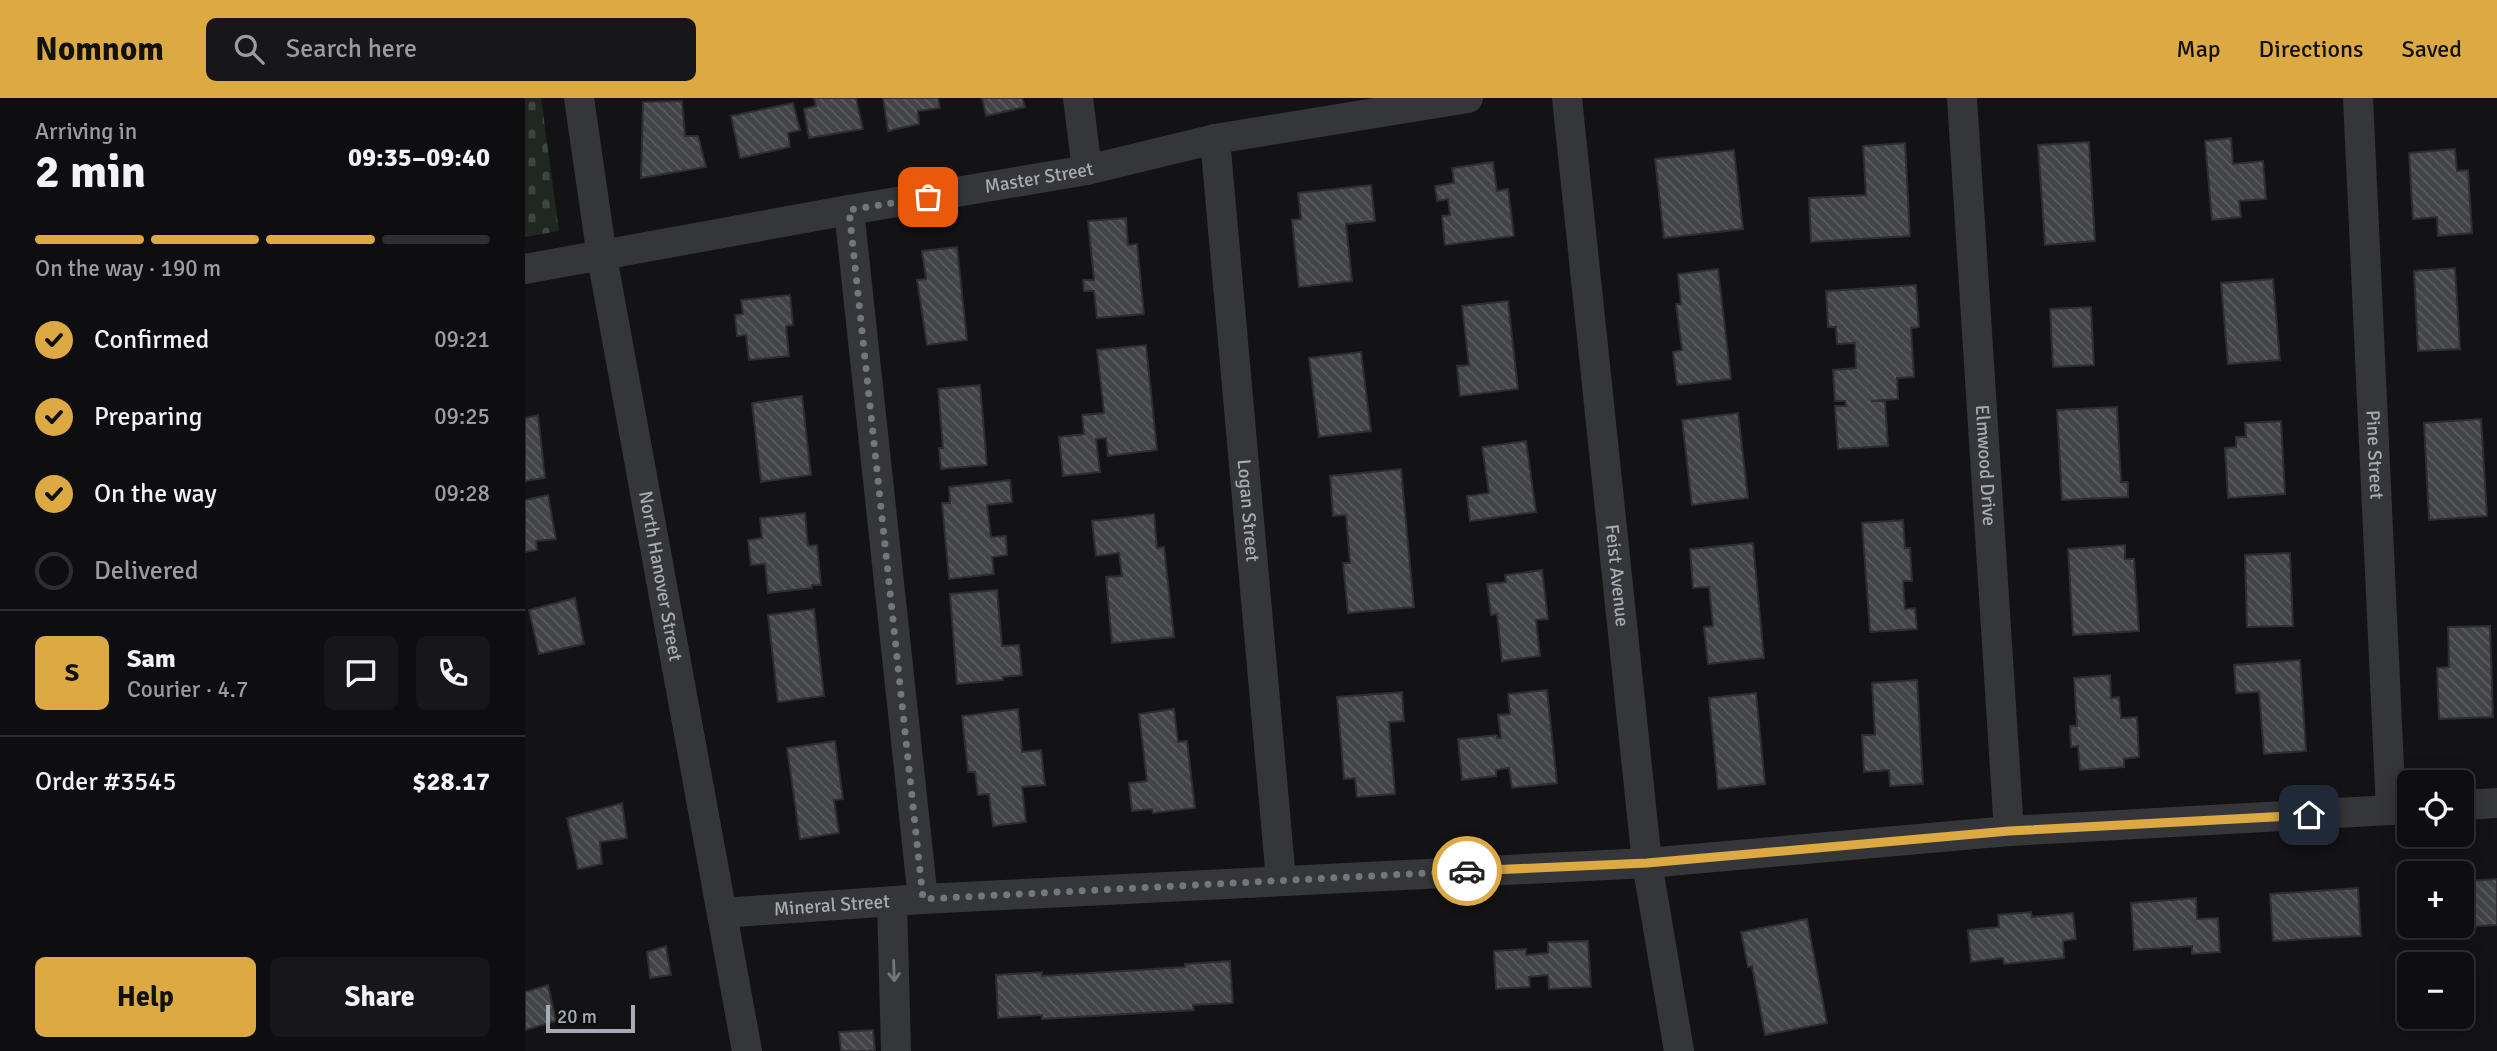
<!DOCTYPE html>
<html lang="en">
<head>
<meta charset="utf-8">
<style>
	:root { --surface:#0e0e10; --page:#171719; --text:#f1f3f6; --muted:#9b9c9f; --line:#2e2e30; --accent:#dda943 }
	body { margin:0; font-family:Signika,sans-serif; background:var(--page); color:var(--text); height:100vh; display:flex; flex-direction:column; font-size:26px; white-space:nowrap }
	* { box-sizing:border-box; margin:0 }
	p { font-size:23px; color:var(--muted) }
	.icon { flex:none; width:38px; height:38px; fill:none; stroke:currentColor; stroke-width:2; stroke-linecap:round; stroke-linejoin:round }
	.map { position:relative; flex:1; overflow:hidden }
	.panel { display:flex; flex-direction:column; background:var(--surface); width:525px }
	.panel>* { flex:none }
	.buttons { position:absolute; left:1872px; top:672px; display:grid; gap:14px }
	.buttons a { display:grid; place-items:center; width:77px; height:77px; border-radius:10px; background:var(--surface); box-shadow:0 4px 18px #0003,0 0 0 2px var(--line); font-size:35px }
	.scale { position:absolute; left:21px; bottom:18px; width:89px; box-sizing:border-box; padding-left:7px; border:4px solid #a7abb4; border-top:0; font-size:19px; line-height:24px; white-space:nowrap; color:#a7abb4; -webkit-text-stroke:5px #0e0e10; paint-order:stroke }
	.pin { position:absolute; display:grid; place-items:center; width:60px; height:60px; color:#fff; margin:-30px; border-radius:14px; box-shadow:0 4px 10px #0006 }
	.courier { position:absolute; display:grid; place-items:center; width:70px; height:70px; margin:-35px; border:5px solid #dda943; border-radius:50%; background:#fff; color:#222; box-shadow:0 2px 9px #0007 }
	.summary em { font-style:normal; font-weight:700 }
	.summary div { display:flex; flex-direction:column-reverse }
	.summary { display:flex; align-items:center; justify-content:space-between; height:119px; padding:0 35px }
	h1 { font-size:46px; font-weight:700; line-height:52px }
	.bar { display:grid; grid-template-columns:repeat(4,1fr); gap:10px 7px; align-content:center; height:84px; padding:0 35px }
	.bar i { height:9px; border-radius:5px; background:var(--line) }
	.bar .active { background:var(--accent) }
	.bar p { grid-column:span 4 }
	.line { display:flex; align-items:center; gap:18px; padding:0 35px; border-top:2px solid var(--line) }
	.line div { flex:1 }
	.round { display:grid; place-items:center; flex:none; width:74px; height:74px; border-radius:10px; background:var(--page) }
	ol { padding:0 35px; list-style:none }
	li { display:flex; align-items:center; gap:21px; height:77px }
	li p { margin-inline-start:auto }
	li .icon { padding:7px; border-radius:50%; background:var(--accent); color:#111; stroke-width:4 }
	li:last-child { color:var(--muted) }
	li i { width:38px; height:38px; border:4px solid var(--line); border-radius:50% }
	.primary-button { display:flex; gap:14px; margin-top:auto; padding:14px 35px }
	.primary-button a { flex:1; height:80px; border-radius:10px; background:var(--accent); color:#111; font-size:28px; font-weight:700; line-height:80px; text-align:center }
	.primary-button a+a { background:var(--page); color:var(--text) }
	header { display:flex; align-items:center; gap:42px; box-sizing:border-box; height:98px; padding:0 35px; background:var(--accent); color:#111 }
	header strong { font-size:33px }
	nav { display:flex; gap:38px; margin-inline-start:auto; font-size:24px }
	.search { width:490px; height:63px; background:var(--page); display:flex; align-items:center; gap:18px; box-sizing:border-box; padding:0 24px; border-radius:10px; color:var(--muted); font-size:26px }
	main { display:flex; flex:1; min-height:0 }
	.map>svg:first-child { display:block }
	.cemetery { fill:url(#cemetery-stones) }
	.building { fill:url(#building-back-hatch); stroke:#2e2e31; stroke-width:2 }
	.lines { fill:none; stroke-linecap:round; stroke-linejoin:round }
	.minor { stroke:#353639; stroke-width:30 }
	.oneway { stroke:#74767d }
	.done { stroke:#73767c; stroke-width:7; stroke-dasharray:0 12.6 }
	.route { stroke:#dda943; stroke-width:9 }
	.labels { text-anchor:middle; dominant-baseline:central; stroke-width:5; stroke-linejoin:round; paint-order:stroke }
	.street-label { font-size:19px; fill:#a7abb4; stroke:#0e0e10 }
</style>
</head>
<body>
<header>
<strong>Nomnom</strong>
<div class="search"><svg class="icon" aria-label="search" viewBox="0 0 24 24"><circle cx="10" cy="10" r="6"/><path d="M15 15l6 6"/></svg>Search here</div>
<nav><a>Map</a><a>Directions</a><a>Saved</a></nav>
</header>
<main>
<section class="panel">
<div class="summary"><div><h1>2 min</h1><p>Arriving in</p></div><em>09:35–09:40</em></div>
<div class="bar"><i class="active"></i><i class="active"></i><i class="active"></i><i></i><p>On the way · 190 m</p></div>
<ol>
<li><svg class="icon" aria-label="check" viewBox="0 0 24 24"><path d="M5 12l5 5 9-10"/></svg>Confirmed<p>09:21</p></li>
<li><svg class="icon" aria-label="check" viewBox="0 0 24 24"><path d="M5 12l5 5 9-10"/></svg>Preparing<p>09:25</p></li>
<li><svg class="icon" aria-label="check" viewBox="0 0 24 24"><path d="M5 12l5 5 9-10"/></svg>On the way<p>09:28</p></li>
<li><i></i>Delivered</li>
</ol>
<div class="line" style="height:126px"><b class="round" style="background:var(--accent);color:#111">S</b><div><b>Sam</b><p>Courier · 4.7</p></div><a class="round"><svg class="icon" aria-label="chat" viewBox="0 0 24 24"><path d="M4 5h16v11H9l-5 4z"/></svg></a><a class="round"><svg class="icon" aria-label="phone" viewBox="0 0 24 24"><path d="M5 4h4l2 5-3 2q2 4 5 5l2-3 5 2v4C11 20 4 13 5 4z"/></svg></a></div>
<div class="line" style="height:91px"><div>Order #3545</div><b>$28.17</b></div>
<div class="primary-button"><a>Help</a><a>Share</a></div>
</section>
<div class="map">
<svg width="1972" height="953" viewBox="0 0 1972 953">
	<defs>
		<pattern id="cemetery-stones" width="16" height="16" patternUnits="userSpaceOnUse" patternTransform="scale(1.75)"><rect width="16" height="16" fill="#202721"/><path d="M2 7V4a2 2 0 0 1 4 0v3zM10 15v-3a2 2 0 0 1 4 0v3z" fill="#3e443f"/></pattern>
		<pattern id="building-back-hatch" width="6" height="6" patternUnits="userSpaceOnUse" patternTransform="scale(1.75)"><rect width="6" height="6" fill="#434448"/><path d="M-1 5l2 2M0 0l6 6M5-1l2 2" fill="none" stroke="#5b5c60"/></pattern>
	</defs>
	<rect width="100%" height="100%" fill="#131315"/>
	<path class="cemetery" d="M0 0H16L34 133 0 139Z"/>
	<g class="building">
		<path d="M289 0H331L338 31 284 40 279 11 291 8Z"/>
		<path d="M358 0H413L415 10 393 13 394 26 363 33Z"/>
		<path d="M457 0H497L500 9 461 18Z"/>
		<path d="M157 3 160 38H173L181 69 116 80 118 4Z"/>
		<path d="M268 5 275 32 263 35 265 49 215 60 206 18Z"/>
		<path d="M1706 40 1708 66 1738 63 1741 101 1714 103 1716 119 1687 122 1680 43Z"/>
		<path d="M1564 44 1570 143 1520 147 1513 47Z"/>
		<path d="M1380 45 1385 138 1286 144 1284 100 1341 97 1338 48Z"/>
		<path d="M1930 51 1932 73 1943 72 1947 135 1913 138 1912 119 1888 121 1884 55Z"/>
		<path d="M1209 52 1218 131 1139 140 1130 61Z"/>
		<path d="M968 64 972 93 983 91 989 138 920 147 917 118 925 117 923 101 912 103 910 88 929 85 927 70Z"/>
		<path d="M846 87 850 123 821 126 827 183 774 189 767 122 776 121 773 95Z"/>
		<path d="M601 120 603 147 612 146 619 216 572 220 569 193H559L558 182H569L563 123Z"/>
		<path d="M432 149 442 242 402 247 392 182 401 181 397 153Z"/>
		<path d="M1930 170 1935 251 1893 253 1889 173Z"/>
		<path d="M1193 171 1206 281 1152 287 1148 254 1157 252 1151 206H1156L1153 176Z"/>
		<path d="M1748 181 1755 262 1703 266 1696 185Z"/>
		<path d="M1391 187 1394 229 1386 230 1389 279 1372 280 1373 301 1346 303H1360L1363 348 1313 351 1310 308H1321L1320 303H1310L1308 272 1331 270 1330 245 1312 246 1311 229H1303L1301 193Z"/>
		<path d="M265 197 268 227 261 228 264 258 224 262 221 237 212 238 210 217 218 216 216 202Z"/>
		<path d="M983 203 993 291 935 298 932 268 944 267 937 208Z"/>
		<path d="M1566 209 1569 267 1528 269 1525 211Z"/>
		<path d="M621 247 632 352 583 358 581 340 571 341 575 374 538 378 534 339 559 336 557 317 579 315 572 252Z"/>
		<path d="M836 254 846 333 794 339 784 260Z"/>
		<path d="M455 287 462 367 416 371 414 350H418L413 291Z"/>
		<path d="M277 298 286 377 236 384 227 305Z"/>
		<path d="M1592 309 1596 384H1603V399L1537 402 1532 312Z"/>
		<path d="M1213 315 1223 400 1167 407 1157 322Z"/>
		<path d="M13 317 20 380 0 383V320Z"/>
		<path d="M1956 321 1962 418 1904 422 1899 325Z"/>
		<path d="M1756 323 1760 396 1703 400 1700 350 1711 349V339H1721L1720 325Z"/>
		<path d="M1001 343 1011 414 945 423 942 398 964 395 957 349Z"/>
		<path d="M876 371 889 509 823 515 818 465H825L821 417 808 418 805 378Z"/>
		<path d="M485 382 487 404 462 407 466 439 481 438 482 457 467 459 469 476 424 481 417 405H425L424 389Z"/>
		<path d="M23 397 31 441 11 443 12 452 0 454V402Z"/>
		<path d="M280 415 283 448 292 447 296 487H287V490L243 495 240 466 226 467 223 442 237 440 235 420Z"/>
		<path d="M629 416 632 450 639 449 649 539 587 545 581 479 597 478 594 455 571 458 567 423Z"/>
		<path d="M1378 422 1380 450H1385L1387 483H1378L1380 511 1390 510 1392 531 1345 534 1337 425Z"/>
		<path d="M1228 445 1239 560 1183 566 1179 529 1188 528 1184 489 1168 490 1165 451Z"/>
		<path d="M1600 447V461H1609L1614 533 1548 537 1543 451Z"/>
		<path d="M1765 455 1768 528 1722 529 1720 457Z"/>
		<path d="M1017 472 1023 521 1011 522 1015 558 977 563 972 516 966 517 962 486 981 484 980 477Z"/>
		<path d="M472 492 477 548 494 547 497 577 478 579V582L432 586 425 496Z"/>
		<path d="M50 500 59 546 14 556 4 512Z"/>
		<path d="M289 511 299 598 253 604 243 517Z"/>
		<path d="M1965 528 1968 619 1914 621 1912 570 1924 569 1923 529Z"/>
		<path d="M1775 562 1781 653 1739 656 1734 594 1711 595 1709 567Z"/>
		<path d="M1585 577 1586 600 1594 599 1596 620 1612 619 1614 659 1599 661V669L1555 672 1553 648 1546 649 1545 628H1552L1549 580Z"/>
		<path d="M1392 582 1398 686 1365 688 1364 672 1339 674 1337 637H1350L1347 585Z"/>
		<path d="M1022 592 1032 685 987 690 984 670 971 672V678L937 682 933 641 972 637V640H976L973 617 985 616 983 596Z"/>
		<path d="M877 594 879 623 864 624 870 696 832 699 830 680 819 681 812 599Z"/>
		<path d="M1231 595 1240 686 1193 691 1184 600Z"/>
		<path d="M493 611 497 654 516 652 520 687 497 689 501 724 468 728 464 696 453 697 450 674H443L437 618Z"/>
		<path d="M649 611 653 644 662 643 670 710 628 715 627 711 607 713 604 685 622 683 614 616Z"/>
		<path d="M310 643 318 701 309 702 314 735 275 741 262 650Z"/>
		<path d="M97 705 102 740 75 744 77 766 53 771 42 720Z"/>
		<path d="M1972 781V827L1900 831 1899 828H1937L1939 783Z"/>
		<path d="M1833 790 1836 838 1748 843 1745 796Z"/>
		<path d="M1671 800 1672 821 1693 820 1695 854 1667 856V848L1609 852 1606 805Z"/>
		<path d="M1506 814 1507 819 1548 815 1551 841 1538 843 1539 860 1479 866 1478 860 1446 864 1443 832 1474 829 1473 817Z"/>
		<path d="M1282 821 1302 925 1240 937 1227 868 1223 869 1216 834Z"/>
		<path d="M1063 843 1066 889 1024 891 1023 877 1004 879 1005 889 971 891 969 853 1001 851V857L1023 855V844Z"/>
		<path d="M141 848 146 877 125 880 122 854Z"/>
		<path d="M705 863 708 905 668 907 669 912 517 921V917L473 920 471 877 517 874V878L660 869V866Z"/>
		<path d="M23 887 31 923 0 932V894Z"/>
		<path d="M348 932 350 953H316L314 934Z"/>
	</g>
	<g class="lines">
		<g class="minor">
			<path id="s1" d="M54 0 77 159 222 953"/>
			<path d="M553 0 562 72"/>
			<path id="s2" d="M1042 0 1122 765 1154 953"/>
			<path id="s3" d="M1437 0 1484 733"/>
			<path id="s4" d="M1833 0 1866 712"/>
			<path id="s5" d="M690 41 756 782"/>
			<path d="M324 112 398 801"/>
			<path id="s6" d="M0 171 324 112 562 72 690 41 943 0"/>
			<path d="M1937 707 1972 705"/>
			<path d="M367 804 371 953"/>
			<path id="s7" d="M197 815 398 801 1122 765 1484 733 1885 711"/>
		</g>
	</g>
	<defs><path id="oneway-shaft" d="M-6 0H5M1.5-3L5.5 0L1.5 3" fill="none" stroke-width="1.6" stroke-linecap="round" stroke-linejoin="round" transform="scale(1.75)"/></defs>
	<use class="oneway" href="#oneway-shaft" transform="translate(369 873) rotate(88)"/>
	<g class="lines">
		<path class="done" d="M403 99 324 112 398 801 942 773"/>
		<path class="route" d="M942 773 1122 765 1484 733 1784 717"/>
	</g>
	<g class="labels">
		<g class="street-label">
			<text stroke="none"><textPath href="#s6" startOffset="522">Master Street</textPath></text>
			<text stroke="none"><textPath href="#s4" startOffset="357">Pine Street</textPath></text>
			<text stroke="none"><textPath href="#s3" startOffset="368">Elmwood Drive</textPath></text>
			<text stroke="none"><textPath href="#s5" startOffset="373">Logan Street</textPath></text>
			<text stroke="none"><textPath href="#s1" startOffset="485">North Hanover Street</textPath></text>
			<text stroke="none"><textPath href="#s2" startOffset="480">Feist Avenue</textPath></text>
			<text stroke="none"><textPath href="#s7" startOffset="110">Mineral Street</textPath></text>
		</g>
	</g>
</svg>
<div class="buttons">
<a><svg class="icon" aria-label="locate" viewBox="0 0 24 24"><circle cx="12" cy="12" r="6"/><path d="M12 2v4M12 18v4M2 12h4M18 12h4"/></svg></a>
<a>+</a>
<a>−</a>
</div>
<div class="scale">20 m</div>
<div class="pin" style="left:403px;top:99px;background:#ea580c"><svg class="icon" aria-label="bag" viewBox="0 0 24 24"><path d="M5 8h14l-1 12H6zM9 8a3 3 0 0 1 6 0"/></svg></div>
<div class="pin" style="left:1784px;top:717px;background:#1f2937"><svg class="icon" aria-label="home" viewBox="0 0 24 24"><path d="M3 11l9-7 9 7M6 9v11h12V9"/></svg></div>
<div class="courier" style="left:942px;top:773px"><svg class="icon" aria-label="car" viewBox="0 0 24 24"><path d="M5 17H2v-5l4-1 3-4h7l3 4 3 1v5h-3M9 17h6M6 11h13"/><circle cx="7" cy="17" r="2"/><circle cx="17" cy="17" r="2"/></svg></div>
</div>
</main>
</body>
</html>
